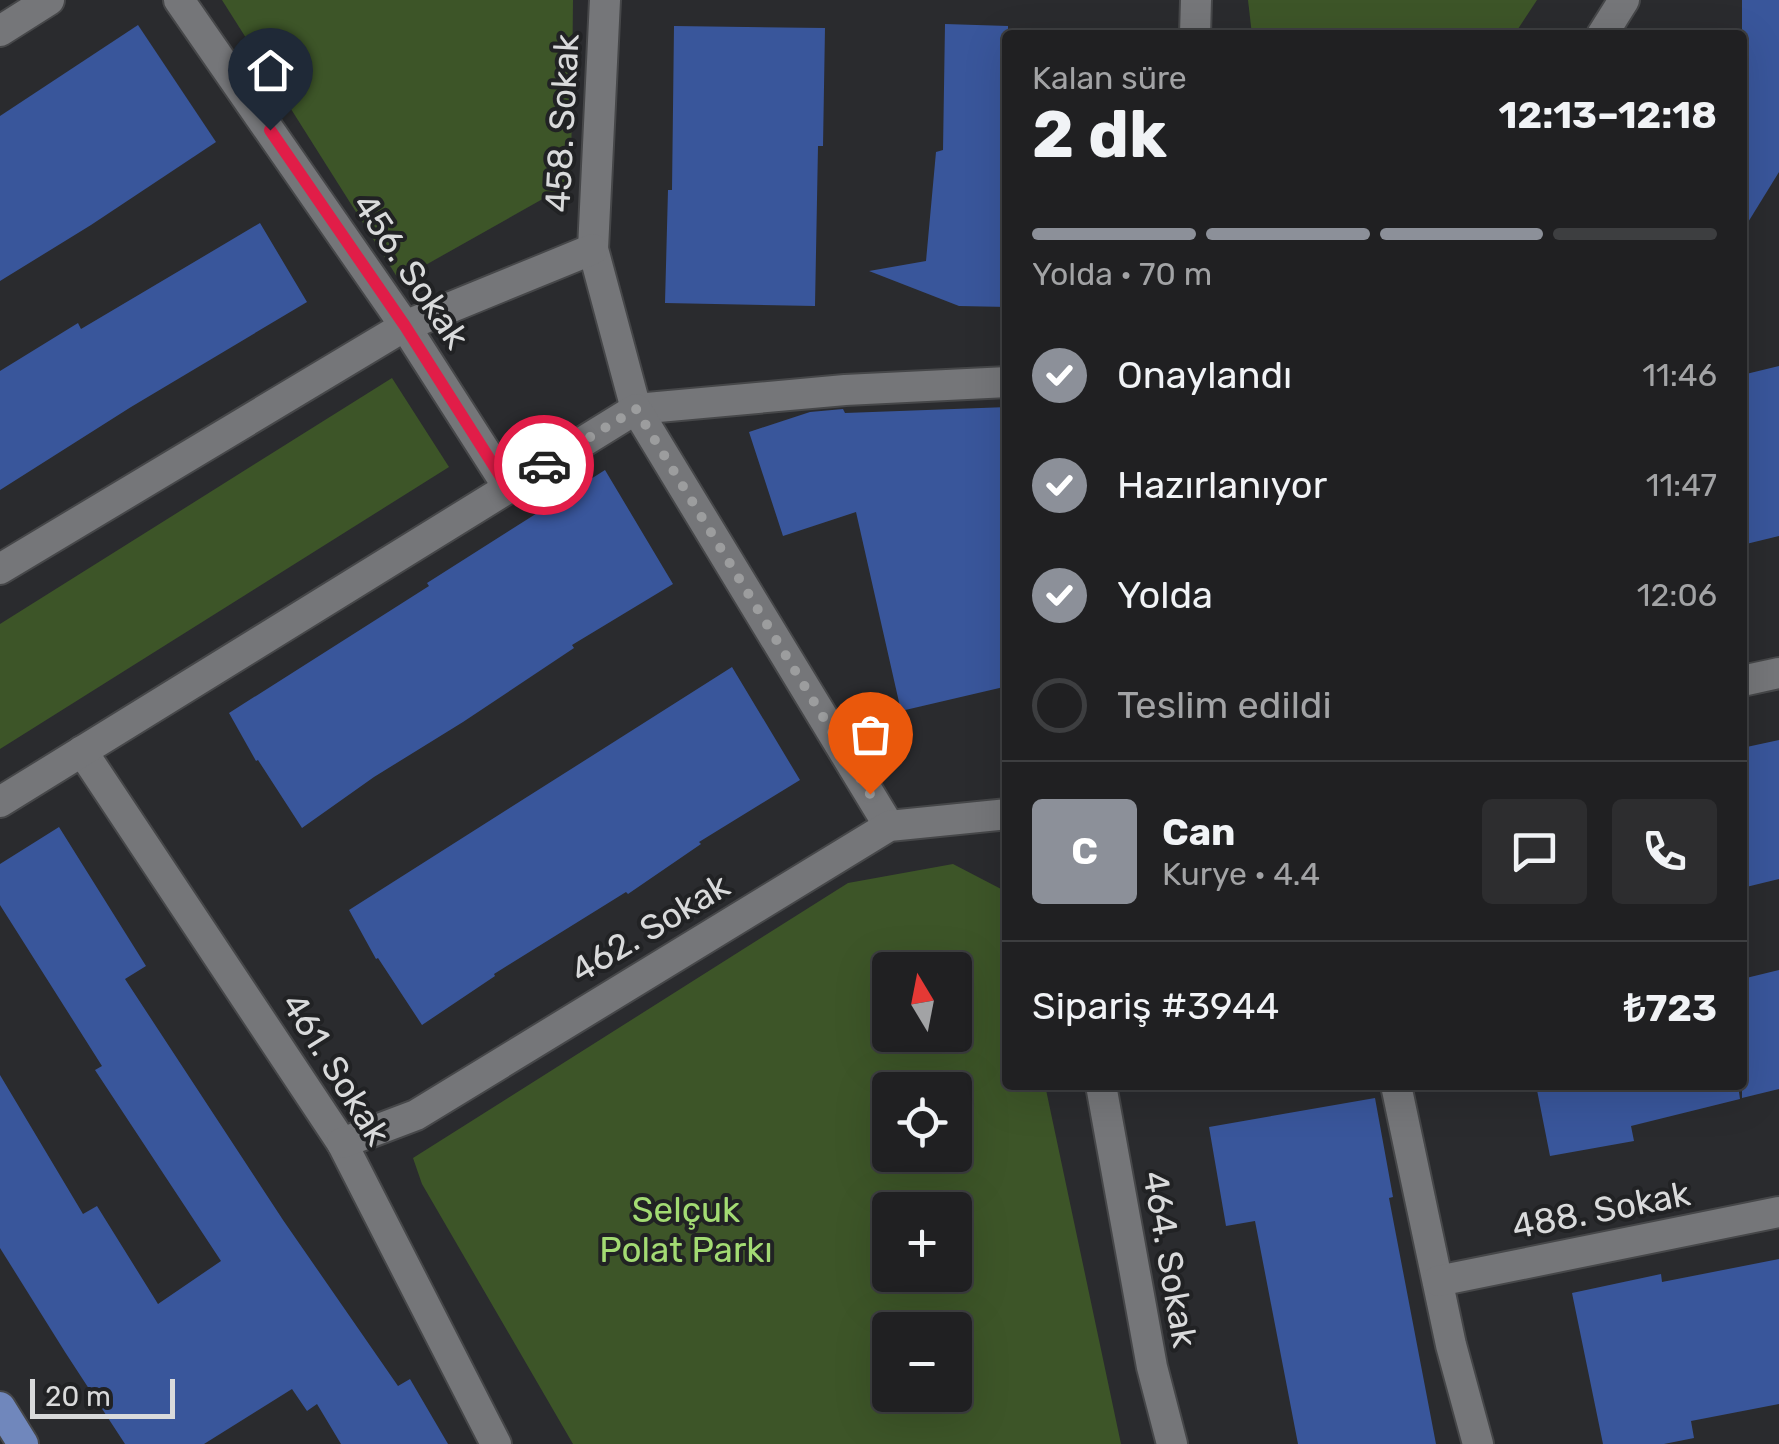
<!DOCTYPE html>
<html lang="tr">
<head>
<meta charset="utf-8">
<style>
	:root { --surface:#202022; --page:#2d2d2f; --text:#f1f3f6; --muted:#a2a3a5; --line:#3d3e40; --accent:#8c9099 }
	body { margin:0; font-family:Rubik,sans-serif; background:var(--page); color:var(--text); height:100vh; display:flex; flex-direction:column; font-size:38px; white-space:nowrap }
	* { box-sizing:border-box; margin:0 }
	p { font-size:32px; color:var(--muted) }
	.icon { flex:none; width:55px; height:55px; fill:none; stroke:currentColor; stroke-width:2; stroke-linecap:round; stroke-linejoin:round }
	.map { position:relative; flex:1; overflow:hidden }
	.details { position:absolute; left:1002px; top:30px; width:745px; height:1060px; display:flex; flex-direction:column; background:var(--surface); border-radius:10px; box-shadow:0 10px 40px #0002,0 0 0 2px var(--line) }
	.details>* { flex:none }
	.needle { width:65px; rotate:350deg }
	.tools { position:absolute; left:872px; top:952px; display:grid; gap:20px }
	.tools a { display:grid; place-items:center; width:100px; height:100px; border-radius:10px; background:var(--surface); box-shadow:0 10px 40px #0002,0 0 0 2px var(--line); font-size:50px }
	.scale { position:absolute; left:30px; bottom:25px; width:145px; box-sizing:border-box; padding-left:10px; border:5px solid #d9dadb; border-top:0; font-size:28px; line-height:35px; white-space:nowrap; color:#d9dadb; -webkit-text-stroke:8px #212224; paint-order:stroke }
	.pin { position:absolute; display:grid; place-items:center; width:85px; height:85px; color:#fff; margin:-102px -42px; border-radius:50% 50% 50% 0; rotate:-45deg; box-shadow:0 0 10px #0007 }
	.pin .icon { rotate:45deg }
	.courier { position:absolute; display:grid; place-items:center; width:100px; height:100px; margin:-50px; border:8px solid #e11d48; border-radius:50%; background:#fff; color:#222; box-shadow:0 2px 12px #0007 }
	.head em { font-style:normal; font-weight:700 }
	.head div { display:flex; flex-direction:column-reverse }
	.head { display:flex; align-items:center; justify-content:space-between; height:170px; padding:0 30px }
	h1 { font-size:65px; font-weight:700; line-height:75px }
	.bar { display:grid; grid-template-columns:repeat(4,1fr); gap:15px 10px; align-content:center; height:120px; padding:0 30px }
	.bar i { height:12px; border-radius:8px; background:var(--line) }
	.bar .selected { background:var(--accent) }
	.bar p { grid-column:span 4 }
	.line { display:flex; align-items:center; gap:25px; padding:0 30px; border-top:2px solid var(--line) }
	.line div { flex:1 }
	.round { display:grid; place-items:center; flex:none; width:105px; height:105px; border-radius:10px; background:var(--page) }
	ol { padding:0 30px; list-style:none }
	li { display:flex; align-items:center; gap:30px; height:110px }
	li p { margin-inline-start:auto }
	li .icon { padding:10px; border-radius:50%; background:var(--accent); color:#fff; stroke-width:4 }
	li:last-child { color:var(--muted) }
	li i { width:55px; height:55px; border:5px solid var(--line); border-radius:50% }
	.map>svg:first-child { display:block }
	.green { fill:#3d5528; fill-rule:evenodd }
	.building { fill:#39569b }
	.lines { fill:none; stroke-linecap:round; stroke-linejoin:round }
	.minor-casing { stroke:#464749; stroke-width:34 }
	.major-casing { stroke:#464749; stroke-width:34 }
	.minor { stroke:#757679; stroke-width:30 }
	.major { stroke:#7087bc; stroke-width:30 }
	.done { stroke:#9c9d9e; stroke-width:10; stroke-dasharray:0 18 }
	.route { stroke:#e11d48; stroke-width:12 }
	.labels { text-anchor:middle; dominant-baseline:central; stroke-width:8; stroke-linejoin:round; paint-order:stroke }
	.street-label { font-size:35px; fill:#d9dadb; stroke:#212224 }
	.park-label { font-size:35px; fill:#a3db73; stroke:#212224 }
</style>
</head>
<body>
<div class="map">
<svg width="1779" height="1444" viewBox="0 0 1779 1444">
	<rect width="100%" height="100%" fill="#2a2b2e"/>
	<g class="green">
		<path d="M222 0H573L571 183 399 280Z"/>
		<path d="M1248 0H1537L1514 35H1252Z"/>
		<path d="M392 378 449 467 0 749V624Z"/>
		<path d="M953 864 1003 890 1008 912V1085H1045L1121 1444H573L422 1184 413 1158 848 883ZM890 970H955V1035H890ZM955 1090V1155H890V1090ZM890 1210H955V1275H890ZM890 1330H955V1395H890Z"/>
	</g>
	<g class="building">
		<path d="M1742 0H1779V172L1742 232Z"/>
		<path d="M945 24 1008 26V307L959 306 869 271 926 261 936 152 943 150Z"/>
		<path d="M138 25 216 142 91 225 0 281V116Z"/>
		<path d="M674 26 825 28 823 146H818L815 306 665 303 668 190H672Z"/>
		<path d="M260 223 307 302 131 407 0 490V371L78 323 81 329Z"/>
		<path d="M1779 366V536L1742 545V375Z"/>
		<path d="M1008 407V686L901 711 856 512 783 536 749 432 810 412 843 409 845 413Z"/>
		<path d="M605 470 673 584 572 645 574 648 463 722 374 777 302 828 258 760 256 761 229 713 429 586 427 583Z"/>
		<path d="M732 667 800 780 699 842 701 844 628 894 626 892 494 974 495 976 422 1025 378 958 376 959 349 910Z"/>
		<path d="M1779 740V879L1742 888V748Z"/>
		<path d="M59 827 146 966 125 979 283 1220 398 1386 410 1379 448 1444H341L317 1404 307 1411 292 1389 204 1444H125L65 1352 0 1248V1075L83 1214 97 1206 158 1304 221 1261 95 1070 102 1066 0 905V864Z"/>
		<path d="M1779 970V1089L1742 1098V979Z"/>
		<path d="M1536 1085H1738L1740 1099 1631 1126 1634 1141 1550 1156Z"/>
		<path d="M1375 1098 1393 1197 1389 1198 1436 1444H1298L1255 1221 1226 1226 1209 1127Z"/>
		<path d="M1779 1259V1404L1691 1421 1694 1438 1664 1444H1603L1572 1293 1661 1274 1662 1282Z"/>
	</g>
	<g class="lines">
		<g class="minor-casing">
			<g id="minor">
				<path d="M179 0 405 326 508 487"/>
				<path d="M605 0 593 249 636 409 845 390 1008 382"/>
				<path d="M0 31 49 0"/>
				<path d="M1195 35 1196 0"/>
				<path d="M1602 35 1624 0"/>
				<path d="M0 569 405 326 593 249"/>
				<path d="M1742 681 1779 673"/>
				<path d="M82 751 342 1143 496 1444"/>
				<path d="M0 802 636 409 889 826"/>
				<path d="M1101 1085 1152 1367 1172 1444"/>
				<path d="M1396 1085 1451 1345 1478 1444"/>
				<path d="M342 1143 416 1115 889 826 1008 814"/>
				<path d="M1438 1281 1779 1212"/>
			</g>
		</g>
		<g class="major-casing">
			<path id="major" d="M0 1407 23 1444"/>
		</g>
		<use href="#minor" class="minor"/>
		<use href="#major" class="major"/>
	</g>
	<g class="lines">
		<path class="done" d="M544 465 636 409 870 794"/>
		<path class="route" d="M270 130 405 326 508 488 544 465"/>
	</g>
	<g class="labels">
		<g class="street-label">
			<text transform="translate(562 123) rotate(-87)">458. Sokak</text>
			<text transform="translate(411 271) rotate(56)">456. Sokak</text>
			<text transform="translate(650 928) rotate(-31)">462. Sokak</text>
			<text transform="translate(336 1069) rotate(58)">461. Sokak</text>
			<text transform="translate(1601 1210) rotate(-11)">488. Sokak</text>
			<text transform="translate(1170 1259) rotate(80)">464. Sokak</text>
		</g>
		<g class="park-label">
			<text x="686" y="1210">Selçuk<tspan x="686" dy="40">Polat Parkı</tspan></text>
		</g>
	</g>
</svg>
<div class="tools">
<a><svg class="needle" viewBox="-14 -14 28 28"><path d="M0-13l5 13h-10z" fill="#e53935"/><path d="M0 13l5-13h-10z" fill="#a2a3a5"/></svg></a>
<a><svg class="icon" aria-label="locate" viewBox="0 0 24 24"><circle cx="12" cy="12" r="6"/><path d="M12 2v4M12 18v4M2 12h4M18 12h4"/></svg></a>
<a>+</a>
<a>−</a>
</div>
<div class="scale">20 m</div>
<div class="pin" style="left:870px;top:794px;background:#ea580c"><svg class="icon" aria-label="bag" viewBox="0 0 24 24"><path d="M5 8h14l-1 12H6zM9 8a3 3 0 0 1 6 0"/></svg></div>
<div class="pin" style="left:270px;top:130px;background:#1f2937"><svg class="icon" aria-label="home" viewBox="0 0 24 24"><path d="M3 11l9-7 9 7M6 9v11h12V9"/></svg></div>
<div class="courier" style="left:544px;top:465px"><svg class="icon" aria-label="car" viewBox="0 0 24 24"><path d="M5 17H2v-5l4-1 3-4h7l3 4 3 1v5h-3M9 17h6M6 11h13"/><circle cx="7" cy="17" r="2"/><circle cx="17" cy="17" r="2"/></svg></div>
<section class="details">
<div class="head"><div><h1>2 dk</h1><p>Kalan süre</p></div><em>12:13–12:18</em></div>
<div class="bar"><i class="selected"></i><i class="selected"></i><i class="selected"></i><i></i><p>Yolda · 70 m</p></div>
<ol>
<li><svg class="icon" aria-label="check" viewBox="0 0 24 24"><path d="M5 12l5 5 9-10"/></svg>Onaylandı<p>11:46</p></li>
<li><svg class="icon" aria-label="check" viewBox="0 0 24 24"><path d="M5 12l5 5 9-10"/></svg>Hazırlanıyor<p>11:47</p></li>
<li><svg class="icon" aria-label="check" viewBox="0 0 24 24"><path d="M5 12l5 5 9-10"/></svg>Yolda<p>12:06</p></li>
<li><i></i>Teslim edildi</li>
</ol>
<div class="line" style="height:180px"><b class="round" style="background:var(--accent);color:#fff">C</b><div><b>Can</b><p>Kurye · 4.4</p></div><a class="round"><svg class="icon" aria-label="chat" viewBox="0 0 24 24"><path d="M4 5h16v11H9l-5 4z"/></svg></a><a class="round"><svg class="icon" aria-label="phone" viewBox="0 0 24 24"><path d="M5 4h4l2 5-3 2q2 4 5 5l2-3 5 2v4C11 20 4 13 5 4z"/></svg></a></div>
<div class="line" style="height:130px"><div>Sipariş #3944</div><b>₺723</b></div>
</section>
</div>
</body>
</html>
